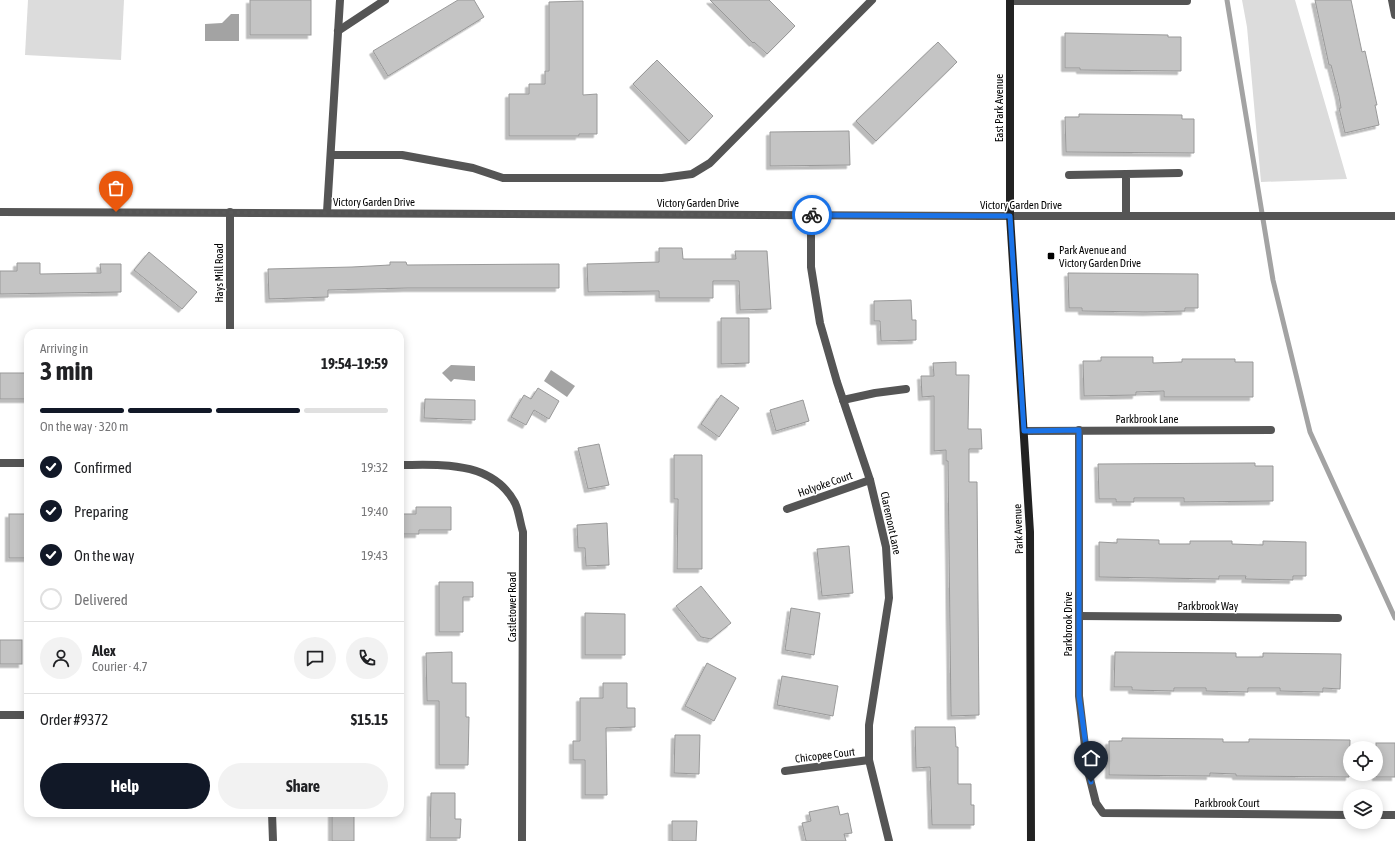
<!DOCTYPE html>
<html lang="en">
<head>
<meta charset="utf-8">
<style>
	:root { --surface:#fff; --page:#f2f2f2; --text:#202124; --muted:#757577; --line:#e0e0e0; --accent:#111827 }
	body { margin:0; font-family:"Asap Condensed",sans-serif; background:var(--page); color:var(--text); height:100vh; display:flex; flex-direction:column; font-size:15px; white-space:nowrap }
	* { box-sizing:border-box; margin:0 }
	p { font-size:13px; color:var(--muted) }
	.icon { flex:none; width:22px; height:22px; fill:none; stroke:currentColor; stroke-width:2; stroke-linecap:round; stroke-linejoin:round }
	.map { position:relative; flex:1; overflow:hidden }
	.panel { position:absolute; left:24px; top:329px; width:380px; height:488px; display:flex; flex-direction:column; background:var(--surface); border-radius:12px; box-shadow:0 2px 10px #0003 }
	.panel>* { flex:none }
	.fabs { position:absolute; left:1343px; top:741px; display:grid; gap:8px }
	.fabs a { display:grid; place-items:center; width:40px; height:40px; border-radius:50%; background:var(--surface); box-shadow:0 2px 10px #0003; font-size:20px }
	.pin { position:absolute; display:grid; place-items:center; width:34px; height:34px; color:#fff; margin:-41px -17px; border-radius:50% 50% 50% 0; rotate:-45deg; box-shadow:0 0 4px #0007 }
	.pin .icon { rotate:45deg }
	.courier { position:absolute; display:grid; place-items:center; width:40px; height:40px; margin:-20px; border:3px solid #1a73e8; border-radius:50%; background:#fff; color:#222; box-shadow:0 1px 5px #0007 }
	.overview em { font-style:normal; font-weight:700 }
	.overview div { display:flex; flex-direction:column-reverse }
	.overview { display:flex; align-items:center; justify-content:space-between; height:68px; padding:0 16px }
	h1 { font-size:26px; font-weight:700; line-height:30px }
	.bar { display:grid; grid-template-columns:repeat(4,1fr); gap:6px 4px; align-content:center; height:48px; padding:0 16px }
	.bar i { height:5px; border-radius:3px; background:var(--line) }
	.bar .current { background:var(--accent) }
	.bar p { grid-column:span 4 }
	.line { display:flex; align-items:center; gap:10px; padding:0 16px; border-top:1px solid var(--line) }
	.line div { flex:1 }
	.round { display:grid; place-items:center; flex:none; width:42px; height:42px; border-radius:21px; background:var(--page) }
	ol { padding:0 16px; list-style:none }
	li { display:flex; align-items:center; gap:12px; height:44px }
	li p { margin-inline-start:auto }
	li .icon { padding:4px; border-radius:50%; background:var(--accent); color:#fff; stroke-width:4 }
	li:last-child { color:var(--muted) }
	li i { width:22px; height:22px; border:2px solid var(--line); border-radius:50% }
	.button { display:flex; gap:8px; margin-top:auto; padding:8px 16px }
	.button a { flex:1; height:46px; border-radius:24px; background:var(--accent); color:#fff; font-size:16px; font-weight:700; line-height:46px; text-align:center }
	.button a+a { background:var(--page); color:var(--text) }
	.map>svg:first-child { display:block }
	.green { fill:#dcdcdc }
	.water { fill:#a3a3a3 }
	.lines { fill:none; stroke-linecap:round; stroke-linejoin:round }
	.stream { stroke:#a3a3a3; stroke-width:5 }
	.building { fill:#c4c4c4; stroke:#999; filter:url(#shadow) }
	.service { stroke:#555; stroke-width:8 }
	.minor { stroke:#555; stroke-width:8 }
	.secondary { stroke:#222; stroke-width:8 }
	.done { stroke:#595959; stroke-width:4; stroke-dasharray:0 7.2 }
	.route { stroke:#1a73e8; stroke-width:5 }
	.poi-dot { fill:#000; stroke:#fff; stroke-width:1.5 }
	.labels { text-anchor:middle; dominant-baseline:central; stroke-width:3; stroke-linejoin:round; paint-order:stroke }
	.street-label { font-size:11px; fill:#000; stroke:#fff }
	.poi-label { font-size:11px; fill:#000; stroke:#fff; text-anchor:start }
</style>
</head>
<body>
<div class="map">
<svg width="1395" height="841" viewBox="0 0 1395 841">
	<defs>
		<filter id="shadow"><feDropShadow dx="-3.5" dy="3.5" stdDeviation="0" flood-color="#0004"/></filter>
	</defs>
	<rect width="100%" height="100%" fill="#fff"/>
	<g class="green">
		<path d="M28 0H124L121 60 25 55Z"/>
		<path d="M1242 0H1295L1347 179 1261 182 1247 27Z"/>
	</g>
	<g class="water">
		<path d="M231 14H239V41H205V24L222 23Z"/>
		<path d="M451 365 475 366V381L454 379 451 382 442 373Z"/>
		<path d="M551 370 575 386 567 397 544 381Z"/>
	</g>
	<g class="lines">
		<path class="stream" d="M1227 0 1273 280 1310 432 1395 618"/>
	</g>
	<g class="building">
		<rect x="250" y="0" width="61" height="35"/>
		<path d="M458 0H474L484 17 388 76 373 51Z"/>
		<path d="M710 0H769L795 26 767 54 754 42 753 43Z"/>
		<path d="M1315 0H1351L1362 52 1365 51 1377 105H1375L1379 125 1345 133 1339 108H1341L1339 96 1331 65H1329Z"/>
		<path d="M583 1V95L597 94V134H579V136H509V94H529V84H545V71H549V2Z"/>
		<path d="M1065 33 1168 35V37H1181V71L1080 70V68H1065Z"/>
		<path d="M938 42 957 62 876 141 856 121Z"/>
		<path d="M657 60 713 116 689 141 633 84Z"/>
		<path d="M1079 114 1182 115V119H1194V153L1066 152 1065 117H1079Z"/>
		<path d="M849 131 850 165 770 166V132Z"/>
		<path d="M659 248H682L683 259H736L735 251H767L771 309 740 310 739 281H713V298H659V291L588 292 587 264 659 262Z"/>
		<path d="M149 252 197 292 182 309 134 270Z"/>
		<path d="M390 262H406L407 265 559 264V288H407L328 290V297L269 299 268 269 352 267 390 265Z"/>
		<path d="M17 263H40V274L101 273 100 264H121V292L0 294V271H17Z"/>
		<path d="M1068 273 1198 274V308H1185V311L1146 312 1082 311V308H1069Z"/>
		<path d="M911 300 912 320H916V340L881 341 880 321H874V301Z"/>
		<path d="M721 318H749V363L721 364Z"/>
		<path d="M1101 357H1153V363L1182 362V359H1235V362H1253V397H1164V391L1136 392V395L1084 396 1083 361H1101Z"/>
		<path d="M956 362V375H969L968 429H981L982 449H969V482H977L979 715 951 716 948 461H946V450L934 451V396L922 397 921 376H934L933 363Z"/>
		<rect x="0" y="373" width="28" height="26"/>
		<path d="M538 388 559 401 549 419 534 410 526 425 511 417 524 395 531 399Z"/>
		<path d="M721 395 739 408 719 437 701 424Z"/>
		<path d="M425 399 475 400V420L424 418Z"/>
		<path d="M803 400 809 421 776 431 770 410Z"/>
		<path d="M599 444 609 485 588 489 578 448Z"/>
		<path d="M674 455H702V569H677L678 499H674Z"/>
		<path d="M1255 463V466H1273V501L1184 502V498H1134V502H1116V499H1099L1098 464Z"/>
		<path d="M416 507H451V530H419V534H401V514H416Z"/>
		<rect x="9" y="514" width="19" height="44"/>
		<path d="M607 523 609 565 586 566 585 548H578L577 525Z"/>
		<path d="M1117 539 1159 540V544H1190V541H1232V544L1263 545V541L1306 542V576H1293V580L1245 579 1246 576H1219V579L1099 577V542L1117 543Z"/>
		<path d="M849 546 853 593 822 596 817 549Z"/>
		<path d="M439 582H473V597H463V632H439Z"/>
		<path d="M701 586 731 623 711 639 701 637 676 606Z"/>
		<path d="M791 608 820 613 814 655 785 650Z"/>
		<path d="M585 613 625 614V655H585Z"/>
		<rect x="0" y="640" width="22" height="24"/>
		<path d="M452 652V683H466V717H469L468 765H439V701H427L426 653Z"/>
		<path d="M1115 652 1236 653V657H1263V653L1341 654 1340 689 1323 688V692L1280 691V688H1248V692L1206 691V688H1174V691L1132 690V687H1114Z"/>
		<path d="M707 663 736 678 714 721 685 706Z"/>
		<path d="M782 676 838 686 833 716 777 705Z"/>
		<path d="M603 683H627V708H635V727L606 728 607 795H585V760H573V741H580V698H603Z"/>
		<path d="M915 727H955L956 747H958V784H971V805H974V825H932L930 767 916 768Z"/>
		<path d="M675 735H700L699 774 674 773Z"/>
		<path d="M1122 738 1223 739V742H1249V739L1350 740 1349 777 1236 776V774L1210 773V776L1109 775V741H1122Z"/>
		<rect x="1376" y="743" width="19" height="34"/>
		<path d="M431 793H455V819H461L460 838H430Z"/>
		<path d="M838 806 840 815 848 813 852 833 844 834 846 841H806L802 823 811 821 809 812Z"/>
		<rect x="332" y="813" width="22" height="28"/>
		<path d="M672 821H697L696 841H672Z"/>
	</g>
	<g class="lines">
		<g class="service">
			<path d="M338 31 385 0"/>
			<path d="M331 155H402L473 168 503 178H662L692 174 710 163 872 0"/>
			<path d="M1069 175 1126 174"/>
			<path d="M327 212 340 0"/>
			<path d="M1126 216V174L1179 173"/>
			<path d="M843 400 875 393 906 389"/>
		</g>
		<g class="minor">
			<path d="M1392 0 1395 15"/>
			<path d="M1010 1H1187"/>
			<path d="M0 212 983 216H1395"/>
			<path d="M230 212V333"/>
			<path d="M811 215V267L820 323 837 382 870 480 886 547 889 598 869 725V760L889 841"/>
			<path d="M1079 430V696L1088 771 1096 803 1103 813 1350 815"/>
			<path d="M1024 431 1271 430"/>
			<path d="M0 463H28"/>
			<path d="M400 465C441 465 492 460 515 503 519 511 520 523 523 532L522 841"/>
			<path d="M787 509 870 480"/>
			<path d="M1079 616 1338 618"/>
			<path d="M0 715H28"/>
			<path d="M785 771 869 760"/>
			<path d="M272 813 273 841"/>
			<path d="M1376 815H1395"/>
		</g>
		<path class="secondary" d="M1010 0V216L1030 532 1031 841"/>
	</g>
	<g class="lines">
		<path class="done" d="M116 212 812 215"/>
		<path class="route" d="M812 215 1010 216 1024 431 1079 430V696L1091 782"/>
	</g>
	<rect class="poi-dot" x="1047" y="252" width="8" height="8" rx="2"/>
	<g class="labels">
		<g class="street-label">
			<text transform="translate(999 108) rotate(-90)">East Park Avenue</text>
			<text x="374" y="202">Victory Garden Drive</text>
			<text x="698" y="203">Victory Garden Drive</text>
			<text x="1021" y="205">Victory Garden Drive</text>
			<text transform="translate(219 273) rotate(-90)">Hays Mill Road</text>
			<text x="1147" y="419">Parkbrook Lane</text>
			<text transform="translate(825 484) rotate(-19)">Holyoke Court</text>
			<text transform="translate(891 523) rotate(78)">Claremont Lane</text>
			<text transform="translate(1018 529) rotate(-92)">Park Avenue</text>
			<text x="1208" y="606">Parkbrook Way</text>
			<text transform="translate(512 607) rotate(-90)">Castletower Road</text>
			<text transform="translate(1068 624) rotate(-90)">Parkbrook Drive</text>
			<text transform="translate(825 755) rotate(-7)">Chicopee Court</text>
			<text x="1227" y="803">Parkbrook Court</text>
		</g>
		<g class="poi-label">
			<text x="1059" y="250">Park Avenue and<tspan x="1059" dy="13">Victory Garden Drive</tspan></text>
		</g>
	</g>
</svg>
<div class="fabs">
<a><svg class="icon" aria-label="locate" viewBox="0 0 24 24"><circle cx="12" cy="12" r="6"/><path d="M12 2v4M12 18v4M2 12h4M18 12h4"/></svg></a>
<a><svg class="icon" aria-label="layers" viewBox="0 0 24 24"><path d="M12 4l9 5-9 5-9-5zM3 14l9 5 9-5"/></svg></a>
</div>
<div class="pin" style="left:116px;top:212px;background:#ea580c"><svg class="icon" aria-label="bag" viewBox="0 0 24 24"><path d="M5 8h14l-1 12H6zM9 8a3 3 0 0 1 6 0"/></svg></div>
<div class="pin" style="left:1091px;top:782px;background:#1f2937"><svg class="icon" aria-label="home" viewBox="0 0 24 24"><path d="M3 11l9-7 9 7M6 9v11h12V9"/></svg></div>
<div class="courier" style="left:812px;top:215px"><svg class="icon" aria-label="bike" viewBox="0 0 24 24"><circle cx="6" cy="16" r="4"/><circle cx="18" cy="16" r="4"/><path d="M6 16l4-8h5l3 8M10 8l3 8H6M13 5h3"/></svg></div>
<section class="panel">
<div class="overview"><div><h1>3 min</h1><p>Arriving in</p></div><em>19:54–19:59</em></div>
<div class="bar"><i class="current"></i><i class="current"></i><i class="current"></i><i></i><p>On the way · 320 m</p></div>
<ol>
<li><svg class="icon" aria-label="check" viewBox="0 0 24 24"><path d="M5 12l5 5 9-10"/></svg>Confirmed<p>19:32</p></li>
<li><svg class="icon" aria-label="check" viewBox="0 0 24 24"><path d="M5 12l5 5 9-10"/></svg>Preparing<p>19:40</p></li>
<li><svg class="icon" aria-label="check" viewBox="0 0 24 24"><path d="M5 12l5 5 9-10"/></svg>On the way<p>19:43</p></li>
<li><i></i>Delivered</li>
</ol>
<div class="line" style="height:72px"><a class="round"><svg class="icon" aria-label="person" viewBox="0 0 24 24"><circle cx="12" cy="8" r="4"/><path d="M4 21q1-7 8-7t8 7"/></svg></a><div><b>Alex</b><p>Courier · 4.7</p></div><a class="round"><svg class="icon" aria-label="chat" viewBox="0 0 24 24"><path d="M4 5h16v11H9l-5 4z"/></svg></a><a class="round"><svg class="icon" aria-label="phone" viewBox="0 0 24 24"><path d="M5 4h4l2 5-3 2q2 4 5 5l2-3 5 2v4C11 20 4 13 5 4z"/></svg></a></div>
<div class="line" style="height:52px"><div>Order #9372</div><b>$15.15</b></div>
<div class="button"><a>Help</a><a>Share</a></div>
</section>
</div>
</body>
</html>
